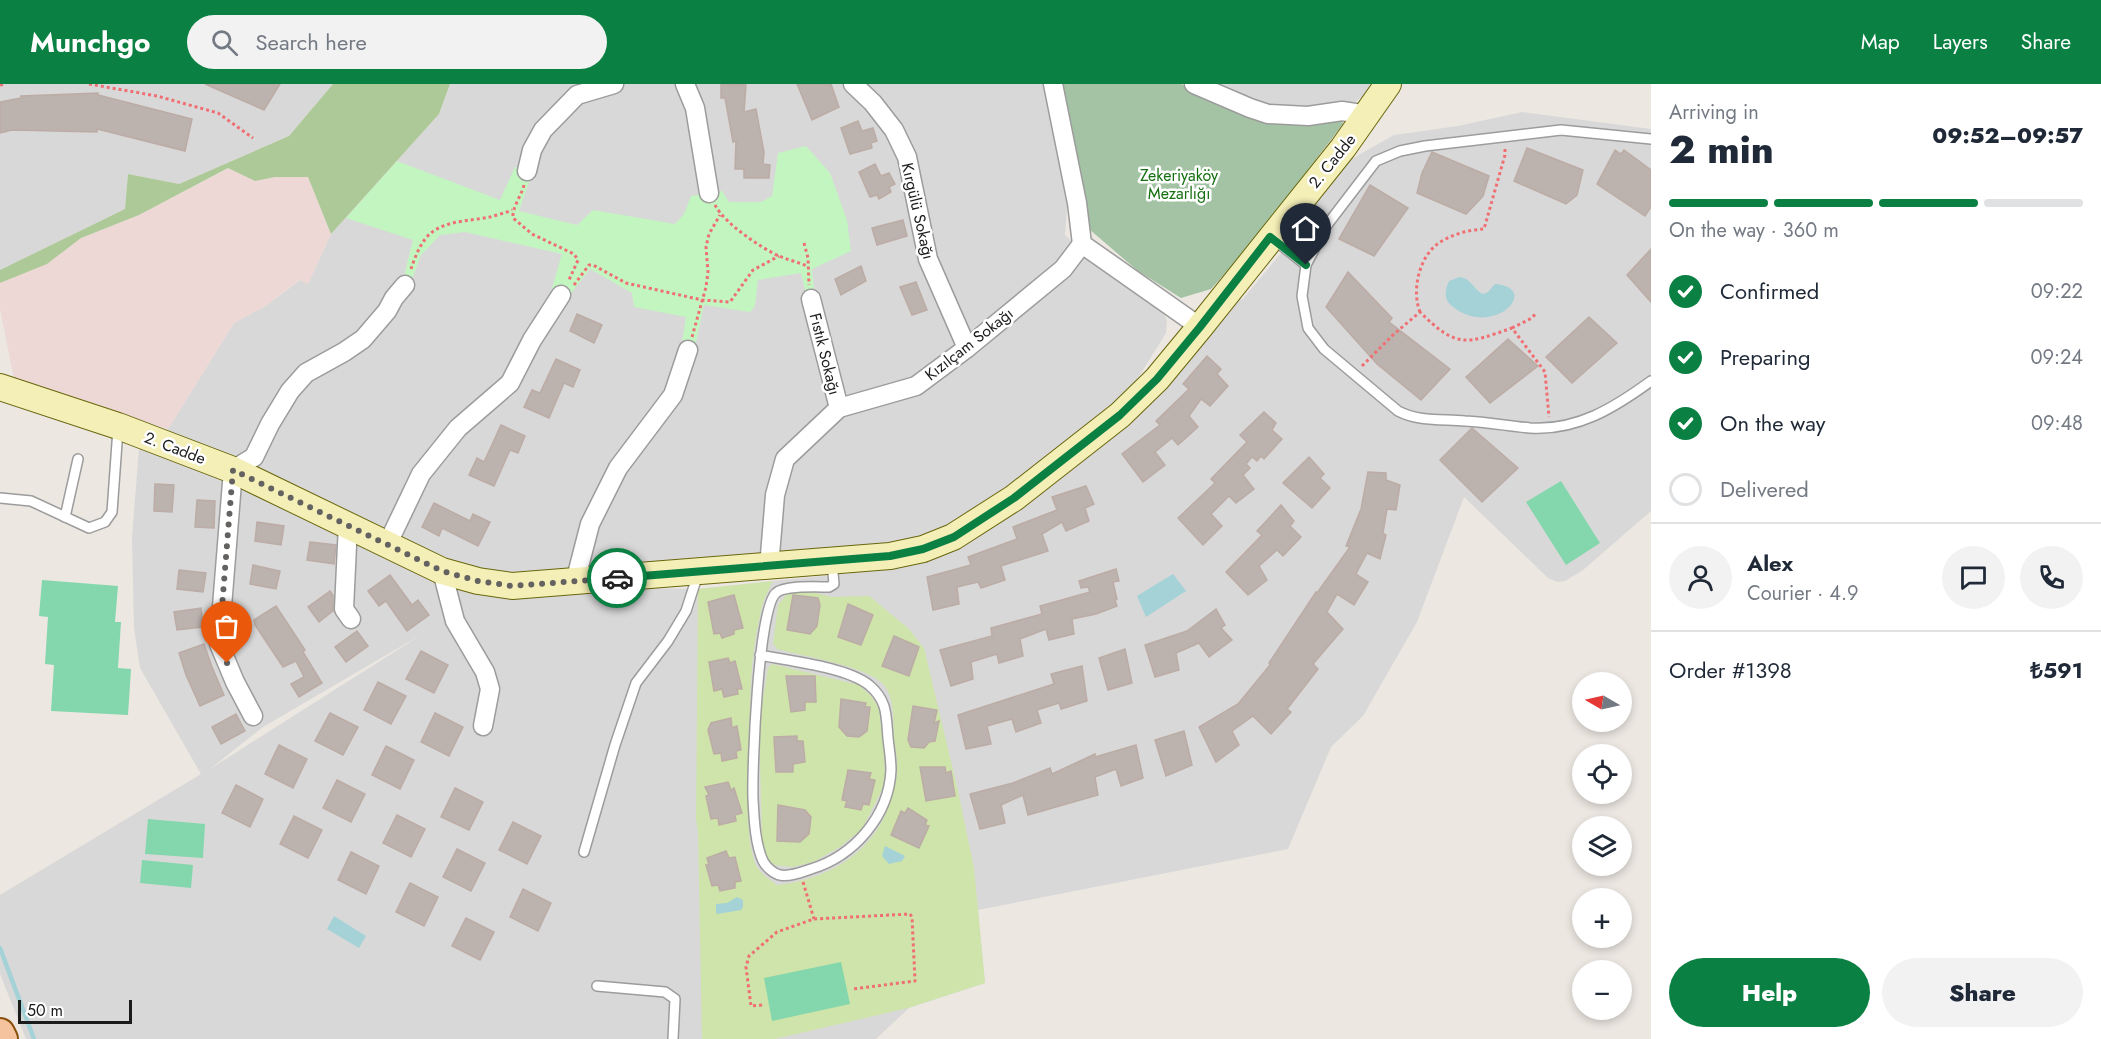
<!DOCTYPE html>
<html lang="en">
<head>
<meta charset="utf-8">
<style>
	:root { --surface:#fff; --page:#f2f2f3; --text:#1f2937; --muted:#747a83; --line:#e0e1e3; --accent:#0b8043 }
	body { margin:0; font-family:Jost,sans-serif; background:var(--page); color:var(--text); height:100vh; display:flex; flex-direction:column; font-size:22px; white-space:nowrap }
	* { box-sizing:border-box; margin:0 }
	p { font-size:20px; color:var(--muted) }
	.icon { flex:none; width:33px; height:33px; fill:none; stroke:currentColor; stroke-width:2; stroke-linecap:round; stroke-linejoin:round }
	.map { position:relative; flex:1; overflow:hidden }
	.details { display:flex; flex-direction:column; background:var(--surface); width:450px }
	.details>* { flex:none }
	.needle { width:39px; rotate:279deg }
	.tools { position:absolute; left:1572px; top:588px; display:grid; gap:12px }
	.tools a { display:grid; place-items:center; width:60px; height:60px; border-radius:50%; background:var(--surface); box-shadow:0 3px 9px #0003; font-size:30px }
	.scale { position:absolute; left:18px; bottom:15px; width:114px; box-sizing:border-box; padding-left:6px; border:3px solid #1b1b1b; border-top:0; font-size:16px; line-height:21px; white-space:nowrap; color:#1b1b1b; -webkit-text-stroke:4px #fff; paint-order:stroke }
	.pin { position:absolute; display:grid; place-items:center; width:51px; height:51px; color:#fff; margin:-62px -26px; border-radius:50% 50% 50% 0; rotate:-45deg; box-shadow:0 0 6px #0007 }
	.pin .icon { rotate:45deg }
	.courier { position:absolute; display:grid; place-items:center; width:60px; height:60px; margin:-30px; border:4px solid #0b8043; border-radius:50%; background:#fff; color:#222; box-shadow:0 2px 8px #0007 }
	.overview em { font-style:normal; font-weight:800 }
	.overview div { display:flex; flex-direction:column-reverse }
	.overview { display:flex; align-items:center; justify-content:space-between; height:102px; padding:0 18px }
	h1 { font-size:39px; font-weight:800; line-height:45px }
	.bar { display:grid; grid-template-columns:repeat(4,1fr); gap:9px 6px; align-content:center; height:72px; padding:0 18px }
	.bar i { height:8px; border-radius:4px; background:var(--line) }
	.bar .current { background:var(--accent) }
	.bar p { grid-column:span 4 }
	.line { display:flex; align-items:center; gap:15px; padding:0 18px; border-top:2px solid var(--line) }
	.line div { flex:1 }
	.round { display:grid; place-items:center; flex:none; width:63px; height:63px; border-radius:32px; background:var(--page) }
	ol { padding:0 18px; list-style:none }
	li { display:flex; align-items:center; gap:18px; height:66px }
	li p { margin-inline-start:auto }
	li .icon { padding:6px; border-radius:50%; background:var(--accent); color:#fff; stroke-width:4 }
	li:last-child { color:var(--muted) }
	li i { width:33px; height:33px; border:3px solid var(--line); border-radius:50% }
	.cta { display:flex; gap:12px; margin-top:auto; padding:12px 18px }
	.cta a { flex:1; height:69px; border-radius:36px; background:var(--accent); color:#fff; font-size:24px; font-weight:800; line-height:69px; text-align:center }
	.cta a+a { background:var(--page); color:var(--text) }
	header { display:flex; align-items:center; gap:36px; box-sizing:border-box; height:84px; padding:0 30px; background:var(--accent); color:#fff }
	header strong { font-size:28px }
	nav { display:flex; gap:33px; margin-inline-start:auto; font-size:21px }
	.search { width:420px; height:54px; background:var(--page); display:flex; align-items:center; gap:15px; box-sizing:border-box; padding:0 21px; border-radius:33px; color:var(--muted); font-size:22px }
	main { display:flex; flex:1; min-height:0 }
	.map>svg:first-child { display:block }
	.residential { fill:#d9d8d8; fill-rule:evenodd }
	.military { fill:#edd8d5 }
	.grass { fill:#cee4aa }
	.forest { fill:#adc998 }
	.cemetery { fill:#a4c3a5 }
	.park { fill:#c2f5c0 }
	.pitch { fill:#84d7ac }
	.water { fill:#a4d2d7 }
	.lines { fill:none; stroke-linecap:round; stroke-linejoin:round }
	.stream { stroke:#a4d2d7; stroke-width:4.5 }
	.building { fill:#bcb2ae; stroke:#bcaca5; stroke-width:1.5 }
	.lane-casing { stroke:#9c9c9c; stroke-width:12 }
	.street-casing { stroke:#9c9c9c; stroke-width:21 }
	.secondary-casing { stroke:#68660c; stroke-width:28 }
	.primary-casing { stroke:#884e0a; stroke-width:32 }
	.path { stroke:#ef6f73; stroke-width:3; stroke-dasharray:3 3; stroke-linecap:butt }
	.lane { stroke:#fff; stroke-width:9 }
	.street { stroke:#fff; stroke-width:18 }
	.secondary { stroke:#f4efb7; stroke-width:26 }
	.primary { stroke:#f5c49e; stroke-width:28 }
	.done { stroke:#646260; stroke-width:6; stroke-dasharray:0 10.8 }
	.route { stroke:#0b8043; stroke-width:8 }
	.labels { text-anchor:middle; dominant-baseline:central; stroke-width:5; stroke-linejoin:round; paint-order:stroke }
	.street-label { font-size:16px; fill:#1b1b1b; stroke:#fff }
	.park-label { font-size:16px; fill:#177012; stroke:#fff }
</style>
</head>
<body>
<header>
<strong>Munchgo</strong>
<div class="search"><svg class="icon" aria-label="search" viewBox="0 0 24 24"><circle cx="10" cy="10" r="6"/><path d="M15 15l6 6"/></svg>Search here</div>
<nav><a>Map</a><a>Layers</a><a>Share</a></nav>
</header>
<main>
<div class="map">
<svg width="1651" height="955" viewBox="0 0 1651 955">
	<rect width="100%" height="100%" fill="#ece7e1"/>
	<g class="residential">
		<path d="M0 0H333L289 52 179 100 128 90 125 125 0 186Z"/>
		<path d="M450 0H1046L1063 96 1067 122 1065 151 1087 171 1164 230 1167 237 1166 249 1128 310 1078 352 986 418 937 446 903 459 795 470 714 473 599 488 564 485 531 488H494L629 504 698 505 900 484 951 467 1238 213 1242 216 1291 157 1333 94 1348 77 1394 51 1458 42 1522 28 1651 45V427L1583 486 1565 497 1557 498 1548 494 1464 413 1417 538 1363 632 1331 663 1288 765 978 826 985 899 909 924 876 955H26L0 890V811L201 690 140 584 134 544 132 453 139 365 168 345 234 239 267 221 300 196 308 200 331 150 439 30ZM424 549 210 685 263 643Z"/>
		<path d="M1217 0H1371L1364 11 1354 19 1292 26 1265 21Z"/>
	</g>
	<path class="military" d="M229 84 255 97 275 93H308L331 150 308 200 299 196 267 221 234 239 168 345 98 322 15 300 0 225V199L47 180 81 154 139 131Z"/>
	<g class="grass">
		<path d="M773 497C767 509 762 519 760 532 748 582 750 636 750 687 749 717 745 750 755 779 759 789 769 795 777 801 844 793 890 755 897 686 898 676 895 664 894 654 893 637 895 615 884 601 868 582 801 572 777 565L773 559 778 521 788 509H815L832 513 869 512 908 544 924 564 958 707 974 784 985 899 908 924 775 955H702L698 748 696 736 698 505Z"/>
		<path d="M772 580 859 601 872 613 879 625 884 666 885 691 882 706 862 745 840 763 813 778 793 783 774 781 769 777 762 759 759 640 768 584Z"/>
	</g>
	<path class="forest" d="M333 0H450L439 30 331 150 308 93H275L255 97 228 84 139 131 81 154 47 180 0 199V186L125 125 128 90 179 100 289 52Z"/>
	<path class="cemetery" d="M1062 0H1181L1262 37 1342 32 1343 40 1247 165 1211 205 1181 214 1138 187 1089 145Z"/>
	<path class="park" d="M806 62 830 89 847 136 851 167 812 185 815 214H807L801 189 758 196 755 222 750 228 704 221 694 267 681 265 686 233 634 223 632 209 590 185 568 213 551 207 562 170 465 148 440 151 421 171 409 203 402 200 413 156 346 134 397 77 500 116 515 83 532 89 519 127 577 141 593 126 675 140 684 130 691 112 722 107 729 118H761L772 112 778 69Z"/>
	<g class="pitch">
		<path d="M1561 397 1600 459 1566 481 1526 418Z"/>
		<path d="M42 496 118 502 115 538H121L118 584 131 585 128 631 51 627 54 581 45 580 48 533 39 532Z"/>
		<path d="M148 735 205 740 203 774 145 770Z"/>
		<path d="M142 776 193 781 191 804 140 799Z"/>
		<path d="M841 878 850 920 772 937 764 894Z"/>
	</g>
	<g class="water">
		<path d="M1460 193C1472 195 1473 205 1483 210L1488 208 1495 200C1543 204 1492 256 1452 222 1443 215 1445 206 1449 197Z"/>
		<path d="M1173 490 1186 507 1146 533 1137 512Z"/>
		<path d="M885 762 905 772 902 777 889 780 882 772Z"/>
		<path d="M737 813 743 816V823L741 826 717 830 716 828V820L727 819Z"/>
		<path d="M334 832 366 852 359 864 327 845Z"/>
	</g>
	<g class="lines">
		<path class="stream" d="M0 864 34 955"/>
	</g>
	<g class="building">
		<path d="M205 0H280L264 26Z"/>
		<path d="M721 0 746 1 744 28 756 25 764 68 763 80 770 81 769 94H744V85H735L736 57 733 58 725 14H721Z"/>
		<path d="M797 0H831L839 23 812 36Z"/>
		<path d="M98 9V11L192 35 185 67 97 45V48L12 46 0 49V18L21 14V12Z"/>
		<path d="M858 37 862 47 873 44 877 57 871 59 872 64 850 70 841 44Z"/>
		<path d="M1527 64 1583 86 1577 111 1566 120 1514 97Z"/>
		<path d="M1615 66 1621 70 1624 66 1651 86V123L1645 132 1597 100Z"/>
		<path d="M1432 68 1489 92 1483 112 1466 130 1417 109 1422 89Z"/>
		<path d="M875 80 881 92 889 89 895 100 889 103 891 108 879 115 877 111 870 113 859 88Z"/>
		<path d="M1370 101 1408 124 1374 172 1339 155Z"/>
		<path d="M903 136 907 152 877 161 872 144Z"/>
		<path d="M1651 165V218L1627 191Z"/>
		<path d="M861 182 866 197 841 211 835 195Z"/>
		<path d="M1348 188 1392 234 1389 238 1450 285 1421 316 1377 280 1326 223Z"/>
		<path d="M916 198 927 226 912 231 900 203Z"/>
		<path d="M577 230 602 241 594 259 570 247Z"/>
		<path d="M1589 233 1617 259 1572 299 1546 273Z"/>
		<path d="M1508 255 1538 282 1490 319 1466 293Z"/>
		<path d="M1207 272 1221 285 1217 290 1228 302 1210 322 1201 315 1189 332 1198 343 1178 361 1172 354 1155 368 1165 381 1143 398 1122 370 1160 341 1156 337 1189 305 1183 300Z"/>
		<path d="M556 275 580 286 573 303 564 299 549 334 524 323 532 306 540 309Z"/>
		<path d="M1264 328 1276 339 1272 346 1282 355 1264 375 1261 372 1257 377 1252 373 1246 380 1250 384 1243 391 1254 405 1236 419 1229 412 1211 430 1222 442 1203 461 1178 434 1215 399 1211 395 1247 358 1240 351Z"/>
		<path d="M501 341 525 352 518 369 510 366 494 402 469 391 477 374 484 378Z"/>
		<path d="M1472 344 1518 384 1482 418 1440 376Z"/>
		<path d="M1309 373 1324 390 1320 394 1330 404 1312 424 1283 399Z"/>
		<path d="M1368 388 1386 389V396L1400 401 1396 426 1387 425 1383 449 1386 451 1380 475 1367 469 1356 490 1368 498 1354 521 1337 510 1327 528 1343 545 1313 580 1318 585 1287 625 1291 628 1271 650 1253 632 1232 647 1239 661 1216 678 1199 643 1238 620 1270 581 1269 579 1316 508 1317 509 1350 463 1346 462 1361 425Z"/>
		<path d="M155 400 174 401 172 428 154 427Z"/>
		<path d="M1086 402 1094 420 1085 424 1089 437 1066 447 1062 438 1042 450 1048 467 1001 482 1005 496 981 504 978 498 957 503 959 520 933 526 927 493 971 481 968 473 1017 455 1013 443 1057 426 1052 413Z"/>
		<path d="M197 416 215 417 214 444 195 443Z"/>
		<path d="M434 419 470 437 473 430 490 438 478 462 442 444 439 452 422 443Z"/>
		<path d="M1281 421 1294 437 1290 442 1301 453 1283 472 1277 466 1259 482 1267 496 1248 511 1226 488 1262 451 1257 447Z"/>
		<path d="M257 438 284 442 281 461 255 457Z"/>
		<path d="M310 458 336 461 334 480 307 476Z"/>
		<path d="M253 481 280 487 276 505 250 500Z"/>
		<path d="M1116 485 1119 497 1113 498 1117 515 1115 516 1117 522 1096 530 1072 535 1074 550 1049 556 1046 545 1020 555 1023 572 999 579 997 570 971 578 973 595 951 602 940 566 992 552 991 544 1042 530 1040 522 1090 508 1088 503 1081 504 1079 497Z"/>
		<path d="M179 486 206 489 203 508 177 505Z"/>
		<path d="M390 491 412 521 418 516 429 531 407 547 386 517 379 522 368 507Z"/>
		<path d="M330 507 333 511V527L319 538 308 523Z"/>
		<path d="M734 511 743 544 734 546V550L722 554 720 549 714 550 708 518Z"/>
		<path d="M793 511 818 514 820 521 817 542 810 550 787 546Z"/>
		<path d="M848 520 873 531 861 561 838 553Z"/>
		<path d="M276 522 305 566 303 568 322 599 299 613 291 600 304 593 296 577 283 583 255 541 254 536Z"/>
		<path d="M201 524 203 543 177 546 174 528Z"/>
		<path d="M1216 525 1225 541 1221 544 1232 556 1209 573 1199 559 1176 569 1179 586 1155 593 1145 561 1187 547Z"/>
		<path d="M357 547 368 562 346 578 335 563Z"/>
		<path d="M894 552 919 563 909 592 882 582Z"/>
		<path d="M204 560 212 583 224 611 200 622 186 591 179 569Z"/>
		<path d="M1125 565 1132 599 1108 606 1099 574Z"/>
		<path d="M421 567 448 581 434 609 406 595Z"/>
		<path d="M728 574 730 579 735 577 742 605H737L738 610 724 613 722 605 714 607 709 578Z"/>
		<path d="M1082 582 1087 617 1061 625 1059 619 1037 626 1041 639 1016 648 1012 635 987 642 991 660 966 665 958 631 1054 600 1051 590Z"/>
		<path d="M786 592H815L816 618H805V626L791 628Z"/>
		<path d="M378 598 406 612 391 640 364 626Z"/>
		<path d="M841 615 866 619 865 623H870L867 647 859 653 847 652 839 643Z"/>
		<path d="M913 622 937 626 934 639 939 637 935 657 929 658 924 664 911 663 908 656Z"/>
		<path d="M330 629 358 643 343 671 315 657Z"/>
		<path d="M435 629 463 643 449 672 421 658Z"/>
		<path d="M236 630 245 647 221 660 212 643Z"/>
		<path d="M731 634 732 644 737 642 741 666 736 667 737 674 722 677 721 669 714 670 708 646 711 639Z"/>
		<path d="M1184 647 1192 681 1166 692 1155 656Z"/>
		<path d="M797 652V657H803L805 678 793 680V688H776L774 653Z"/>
		<path d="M279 661 307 675 293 704 265 690Z"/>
		<path d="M1136 661 1143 694 1121 702 1116 685 1095 693 1098 711 1028 731 1023 711 1001 721 1005 739 980 745 970 710 1013 699 1050 684 1052 690 1095 670V673Z"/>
		<path d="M386 662 414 676 400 705 372 691Z"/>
		<path d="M920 683H945L946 689 951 687 955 712 926 717Z"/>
		<path d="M848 686 871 689 869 695 875 696 869 721 863 720 861 726 845 723 847 717 842 716Z"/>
		<path d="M337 696 365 710 351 738 323 724Z"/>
		<path d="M728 698 731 706 734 704 742 729 735 731 736 737 719 741 718 734 711 735 706 712 709 711 705 703Z"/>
		<path d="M236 701 263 715 250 743 222 729Z"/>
		<path d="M455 704 483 718 469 746 441 733Z"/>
		<path d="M778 721 805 726 811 733 809 750 800 758 777 757Z"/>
		<path d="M908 724 927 736 925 741 929 742 919 764 891 751 901 727 905 729Z"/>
		<path d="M397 731 425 745 411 773 383 759Z"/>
		<path d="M294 732 322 746 308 774 280 760Z"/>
		<path d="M513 738 541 752 527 780 499 766Z"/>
		<path d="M457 765 485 779 471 807 443 793Z"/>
		<path d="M726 767 729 774 735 773 741 797 735 798V804L720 807 718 801 712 802 706 781H709L707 774Z"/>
		<path d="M351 768 379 782 366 810 338 796Z"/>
		<path d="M410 799 438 813 424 842 396 828Z"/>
		<path d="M523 805 551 819 538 847 510 833Z"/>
		<path d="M466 834 494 848 480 876 452 862Z"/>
	</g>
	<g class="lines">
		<g class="lane-casing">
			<g id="lane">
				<path d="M1651 55 1561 46 1425 62 1400 67 1376 77 1327 141 1306 181 1302 212 1308 244 1324 265 1398 327C1419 338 1442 335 1465 337 1487 338 1508 342 1530 344 1577 347 1614 324 1651 297"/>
				<path d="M1272 154 1306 181"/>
				<path d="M0 414 31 417 89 444 105 438 112 428 118 345"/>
				<path d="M65 433 78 375"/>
				<path d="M760 571C790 577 846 583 869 601 888 617 886 632 888 654 889 664 891 675 891 686 889 732 854 772 811 785 802 788 790 793 780 791 774 790 766 783 763 777 755 760 754 734 753 715 752 685 758 524 776 509 785 501 817 503 829 503L834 500 832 478"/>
				<path d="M584 768 615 661 636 599 668 557 686 527 698 490"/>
				<path d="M597 902 665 908 675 915 673 955"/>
			</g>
		</g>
		<g class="street-casing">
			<g id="street">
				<path d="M685 0 695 24 709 109"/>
				<path d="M853 0 873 19 894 46 907 73 928 175 967 264"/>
				<path d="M1053 0 1077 119 1082 160 1200 243"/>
				<path d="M1194 0 1250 24 1268 30 1308 32 1342 27 1368 31"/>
				<path d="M527 87 532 66 543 46 577 11 614 0"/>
				<path d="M811 215 839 324"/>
				<path d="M348 440 344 525 351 535"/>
				<path d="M388 459 421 390 458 344 510 299 532 256 561 211"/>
				<path d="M769 483 775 411 785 375 839 324 916 302 967 264 1063 185 1082 160"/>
				<path d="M442 487 455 537 485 588 490 605 483 642"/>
				<path d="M575 498 590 440 618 384 673 311 688 266"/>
				<path d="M253 632 235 598 219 560 233 386 254 373 270 340 290 307 306 289 344 268 363 255 387 227 394 214 405 201"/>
			</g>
		</g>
		<g class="secondary-casing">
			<path id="secondary" d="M0 303 118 342 233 386 442 487 478 497 512 502 890 472 923 465 953 453 1014 414 1120 331 1157 295 1200 243 1343 64 1388 0"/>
		</g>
		<g class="primary-casing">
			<path id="primary" d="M0 949 3 955"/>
		</g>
		<g class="path">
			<path d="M89 0 157 12 218 29 253 54"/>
			<path d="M0 1 5 0"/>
			<path d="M524 101C521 113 512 123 513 134L532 150 574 170 578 176 569 196"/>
			<path d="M715 121C724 139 761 164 779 172 788 176 798 178 807 182"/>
			<path d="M804 159 808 174 809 201"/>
			<path d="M411 185C415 173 421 157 431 149 447 136 471 137 490 133 497 131 505 129 512 126"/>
			<path d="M574 201 589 181H593L626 199 702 216 730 218 753 186 779 172"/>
			<path d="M1420 228C1412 208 1418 177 1435 162 1448 151 1468 146 1484 145L1505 71V64"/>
			<path d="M1512 244 1532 234 1536 229"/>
			<path d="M692 253 706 203 708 188 706 163 709 150 720 131"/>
			<path d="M1362 282 1394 250 1420 228C1457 265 1466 260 1512 244L1545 288 1549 333"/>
			<path d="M803 798 814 835"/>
			<path d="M762 921 751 922 746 883 749 872 777 848 814 835 910 830 912 833 915 897 853 905"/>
		</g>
		<use href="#lane" class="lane"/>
		<use href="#street" class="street"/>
		<use href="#secondary" class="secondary"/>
		<use href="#primary" class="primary"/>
	</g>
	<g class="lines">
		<path class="done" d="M227 579 219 560 233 386 442 487 478 497 512 502 617 494"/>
		<path class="route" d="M617 494 890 472 923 465 954 453 1014 414 1120 331 1157 295 1200 243 1270 153 1306 181"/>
	</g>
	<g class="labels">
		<g class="street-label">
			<text transform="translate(1332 77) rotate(-51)">2. Cadde</text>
			<text transform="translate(918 127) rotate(77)">Kırgülü Sokağı</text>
			<text transform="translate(969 260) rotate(-38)">Kızılçam Sokağı</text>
			<text transform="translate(825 270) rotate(76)">Fıstık Sokağı</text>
			<text transform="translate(175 364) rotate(21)">2. Cadde</text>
		</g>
		<g class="park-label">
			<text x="1179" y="91">Zekeriyaköy<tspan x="1179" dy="18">Mezarlığı</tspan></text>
		</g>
	</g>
</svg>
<div class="tools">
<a><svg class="needle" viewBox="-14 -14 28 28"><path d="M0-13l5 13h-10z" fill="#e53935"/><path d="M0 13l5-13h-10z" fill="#747a83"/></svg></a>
<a><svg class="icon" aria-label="locate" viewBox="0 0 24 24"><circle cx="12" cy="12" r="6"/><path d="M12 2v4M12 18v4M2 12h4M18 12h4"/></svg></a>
<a><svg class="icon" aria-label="layers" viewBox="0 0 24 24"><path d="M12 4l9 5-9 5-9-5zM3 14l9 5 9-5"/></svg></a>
<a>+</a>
<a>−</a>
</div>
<div class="scale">50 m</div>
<div class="pin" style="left:227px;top:579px;background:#ea580c"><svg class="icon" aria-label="bag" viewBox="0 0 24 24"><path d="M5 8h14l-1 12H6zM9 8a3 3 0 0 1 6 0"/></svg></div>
<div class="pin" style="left:1306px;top:181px;background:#1f2937"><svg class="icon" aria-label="home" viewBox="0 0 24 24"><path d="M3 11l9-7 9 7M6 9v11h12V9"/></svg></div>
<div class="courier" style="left:617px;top:494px"><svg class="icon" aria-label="car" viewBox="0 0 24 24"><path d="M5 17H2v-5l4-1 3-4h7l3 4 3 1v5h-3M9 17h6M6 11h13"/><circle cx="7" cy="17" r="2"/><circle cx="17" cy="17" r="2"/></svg></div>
</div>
<section class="details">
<div class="overview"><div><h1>2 min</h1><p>Arriving in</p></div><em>09:52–09:57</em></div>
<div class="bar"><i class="current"></i><i class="current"></i><i class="current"></i><i></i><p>On the way · 360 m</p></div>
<ol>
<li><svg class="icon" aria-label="check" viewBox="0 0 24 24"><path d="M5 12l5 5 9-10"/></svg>Confirmed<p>09:22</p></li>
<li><svg class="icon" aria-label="check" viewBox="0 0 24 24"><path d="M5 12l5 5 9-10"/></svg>Preparing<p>09:24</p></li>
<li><svg class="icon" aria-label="check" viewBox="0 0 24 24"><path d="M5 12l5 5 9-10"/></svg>On the way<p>09:48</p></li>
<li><i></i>Delivered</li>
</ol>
<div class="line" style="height:108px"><a class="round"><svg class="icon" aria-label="person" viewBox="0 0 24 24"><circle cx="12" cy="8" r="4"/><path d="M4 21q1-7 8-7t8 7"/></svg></a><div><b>Alex</b><p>Courier · 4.9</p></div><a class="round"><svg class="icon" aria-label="chat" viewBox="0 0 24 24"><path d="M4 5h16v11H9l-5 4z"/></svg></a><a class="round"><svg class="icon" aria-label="phone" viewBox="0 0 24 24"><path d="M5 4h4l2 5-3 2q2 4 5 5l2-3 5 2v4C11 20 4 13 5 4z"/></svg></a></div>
<div class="line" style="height:78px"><div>Order #1398</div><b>₺591</b></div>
<div class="cta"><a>Help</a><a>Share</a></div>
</section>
</main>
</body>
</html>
